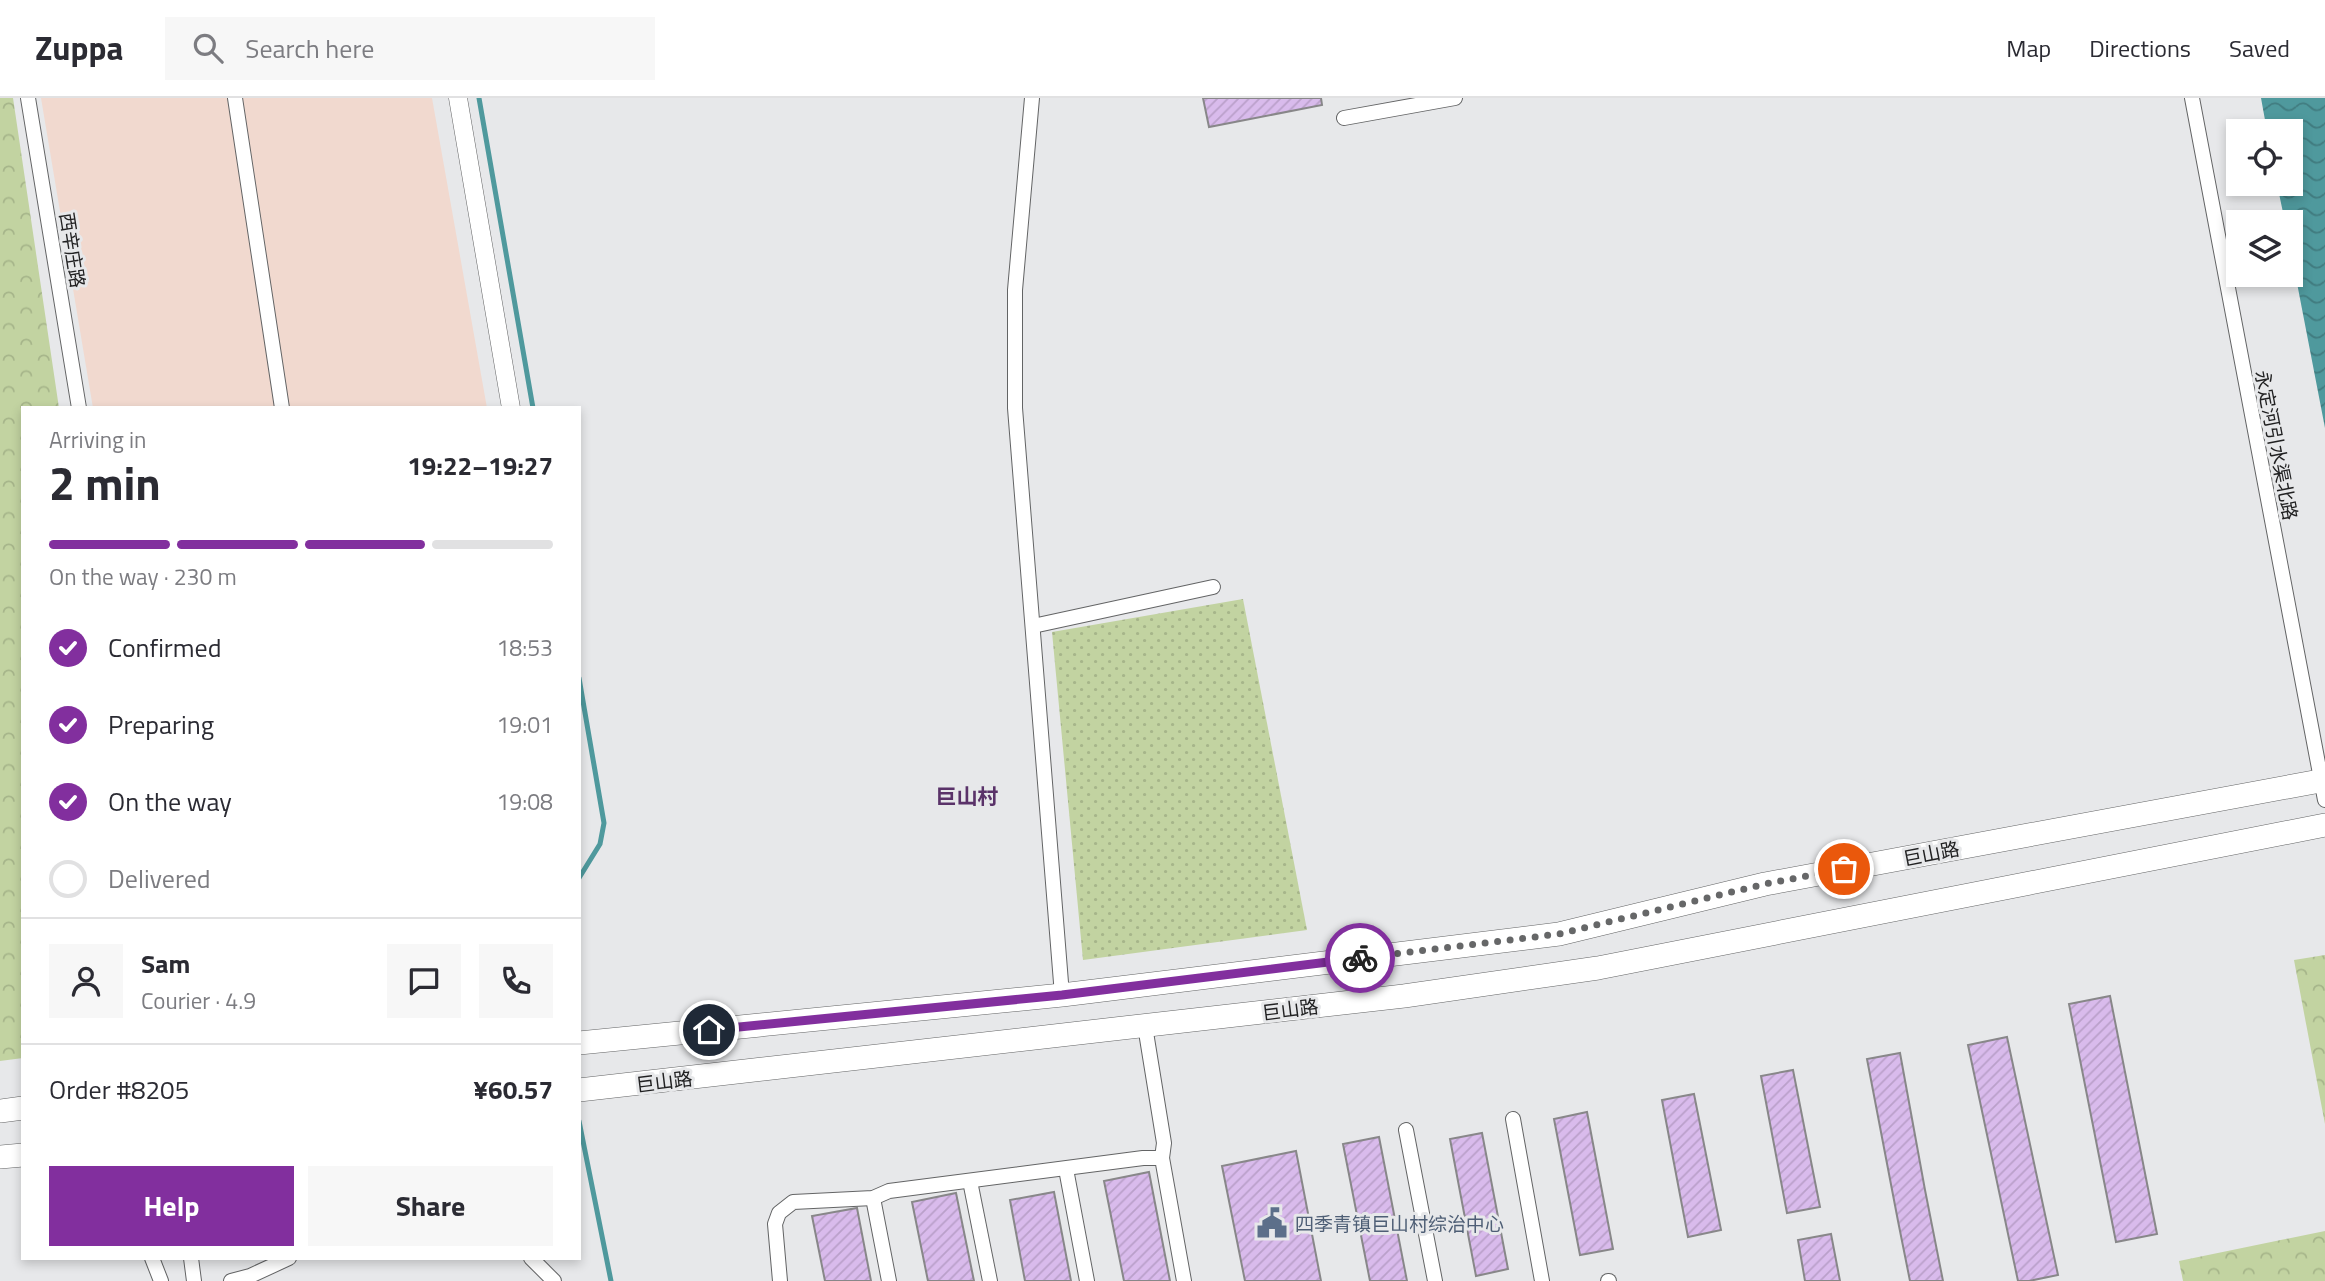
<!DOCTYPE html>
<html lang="en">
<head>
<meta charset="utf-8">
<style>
	:root { --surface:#fff; --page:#f7f7f7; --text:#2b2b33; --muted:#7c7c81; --line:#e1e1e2; --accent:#822f9e }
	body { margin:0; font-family:"Titillium Web","Noto Sans SC",sans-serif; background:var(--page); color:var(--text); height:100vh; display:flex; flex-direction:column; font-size:26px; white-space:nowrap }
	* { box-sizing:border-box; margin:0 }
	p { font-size:23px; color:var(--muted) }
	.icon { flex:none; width:38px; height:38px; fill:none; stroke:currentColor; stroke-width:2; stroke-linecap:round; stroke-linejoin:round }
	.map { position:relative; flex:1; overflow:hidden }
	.details { position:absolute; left:21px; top:308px; width:560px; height:854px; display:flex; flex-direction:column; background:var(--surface); border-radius:0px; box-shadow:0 4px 10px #0003 }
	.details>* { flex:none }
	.buttons { position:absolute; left:2226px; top:21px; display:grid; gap:14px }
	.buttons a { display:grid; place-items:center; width:77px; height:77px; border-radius:0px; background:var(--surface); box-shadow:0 4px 10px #0003; font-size:35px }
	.pin { position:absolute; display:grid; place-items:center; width:60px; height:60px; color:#fff; margin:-30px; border:4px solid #fff; border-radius:50%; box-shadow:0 2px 7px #0007 }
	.courier { position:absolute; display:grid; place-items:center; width:70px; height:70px; margin:-35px; border:5px solid #822f9e; border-radius:50%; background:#fff; color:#222; box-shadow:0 2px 9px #0007 }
	.head em { font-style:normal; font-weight:700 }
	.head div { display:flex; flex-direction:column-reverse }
	.head { display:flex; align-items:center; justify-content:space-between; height:119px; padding:0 28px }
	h1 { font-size:46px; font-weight:700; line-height:52px }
	.bar { display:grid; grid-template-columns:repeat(4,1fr); gap:10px 7px; align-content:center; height:84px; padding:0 28px }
	.bar i { height:9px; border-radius:5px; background:var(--line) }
	.bar .selected { background:var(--accent) }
	.bar p { grid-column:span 4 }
	.line { display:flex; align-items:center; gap:18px; padding:0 28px; border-top:2px solid var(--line) }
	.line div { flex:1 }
	.round { display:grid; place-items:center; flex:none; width:74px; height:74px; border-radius:0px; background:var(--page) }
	ol { padding:0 28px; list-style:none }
	li { display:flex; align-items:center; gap:21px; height:77px }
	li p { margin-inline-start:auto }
	li .icon { padding:7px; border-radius:50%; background:var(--accent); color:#fff; stroke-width:4 }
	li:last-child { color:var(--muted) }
	li i { width:38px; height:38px; border:4px solid var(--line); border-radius:50% }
	.button { display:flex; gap:14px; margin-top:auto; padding:14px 28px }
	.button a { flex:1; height:80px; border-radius:0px; background:var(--accent); color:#fff; font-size:28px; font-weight:700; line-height:80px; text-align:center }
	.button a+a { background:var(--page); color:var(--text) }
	header { display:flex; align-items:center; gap:42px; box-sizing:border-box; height:98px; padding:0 35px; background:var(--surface); border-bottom:2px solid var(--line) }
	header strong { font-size:33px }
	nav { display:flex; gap:38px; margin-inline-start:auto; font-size:24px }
	.search { width:490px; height:63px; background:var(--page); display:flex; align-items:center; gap:18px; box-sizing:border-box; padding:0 24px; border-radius:0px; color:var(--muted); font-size:26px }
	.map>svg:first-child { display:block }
	.commercial { fill:#f1d9cf }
	.grass { fill:url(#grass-dots) }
	.forest { fill:url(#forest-crowns) }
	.water { fill:url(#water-waves) }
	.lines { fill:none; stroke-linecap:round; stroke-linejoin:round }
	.stream { stroke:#4f999d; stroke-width:5 }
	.building { fill:url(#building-hatch); stroke:#888789; stroke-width:2 }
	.minor-casing { stroke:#636465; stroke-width:16 }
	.tertiary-casing { stroke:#636465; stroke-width:19 }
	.primary-casing { stroke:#636465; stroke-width:24 }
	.minor { stroke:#fff; stroke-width:14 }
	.tertiary { stroke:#fff; stroke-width:18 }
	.primary { stroke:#fff; stroke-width:23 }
	.done { stroke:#666768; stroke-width:7; stroke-dasharray:0 12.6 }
	.route { stroke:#822f9e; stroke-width:9 }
	.labels { text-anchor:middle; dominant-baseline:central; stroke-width:6; stroke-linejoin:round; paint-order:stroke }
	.street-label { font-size:19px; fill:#212122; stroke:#e7e8ea }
	.service-label { font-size:19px; fill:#4e5e75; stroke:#e7e8ea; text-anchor:start }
	.neighbourhood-label { font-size:21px; font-weight:bold; fill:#5a3269; stroke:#e7e8ea }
</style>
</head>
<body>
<header>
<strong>Zuppa</strong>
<div class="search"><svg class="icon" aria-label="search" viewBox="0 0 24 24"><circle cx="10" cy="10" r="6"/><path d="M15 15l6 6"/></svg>Search here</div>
<nav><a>Map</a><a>Directions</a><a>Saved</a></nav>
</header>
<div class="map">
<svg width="2325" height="1183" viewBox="0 0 2325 1183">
	<defs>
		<pattern id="grass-dots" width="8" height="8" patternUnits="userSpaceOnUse" patternTransform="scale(1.75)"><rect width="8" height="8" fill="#c2d3a1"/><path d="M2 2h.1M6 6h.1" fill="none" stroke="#a6b58a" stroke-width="1.8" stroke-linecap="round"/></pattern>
		<pattern id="forest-crowns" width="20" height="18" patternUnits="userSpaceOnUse" patternTransform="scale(1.75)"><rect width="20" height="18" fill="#c2d3a1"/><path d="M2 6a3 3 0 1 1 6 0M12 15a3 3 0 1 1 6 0" fill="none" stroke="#a6b58a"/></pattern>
		<pattern id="water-waves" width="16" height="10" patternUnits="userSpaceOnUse" patternTransform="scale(1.75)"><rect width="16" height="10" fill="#4f999d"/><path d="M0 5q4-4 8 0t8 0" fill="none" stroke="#417c80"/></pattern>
		<pattern id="building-hatch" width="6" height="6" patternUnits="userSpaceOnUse" patternTransform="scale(1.75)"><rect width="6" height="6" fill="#d9bbec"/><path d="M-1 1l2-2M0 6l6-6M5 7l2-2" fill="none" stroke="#baa0ca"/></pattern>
	</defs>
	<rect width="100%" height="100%" fill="#e7e8ea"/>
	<path class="commercial" d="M41 0H432L487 310H93Z"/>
	<path class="grass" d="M1243 501 1307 832 1083 862 1052 534Z"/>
	<g class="forest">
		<path d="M0 0H13L59 310H23V960L0 963Z"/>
		<path d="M2325 857V1026L2294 862Z"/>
		<path d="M2325 1133V1183H2183L2179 1163Z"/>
	</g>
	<path class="water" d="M2261 0H2325V330L2291 154V124H2285L2277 86H2291V33H2267Z"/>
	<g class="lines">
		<g class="stream">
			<path d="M479 0 533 310"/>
			<path d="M579 580 604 725 600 746 579 780"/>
			<path d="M579 1023 611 1183"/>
		</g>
	</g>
	<g class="building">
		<path d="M1203 0H1321L1322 7 1209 29Z"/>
		<path d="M2110 898 2157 1136 2116 1144 2069 906Z"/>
		<path d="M2007 939 2058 1177 2029 1183H2018L1968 947Z"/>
		<path d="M1900 955 1925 1092 1943 1183H1910L1898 1123 1867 961Z"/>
		<path d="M1793 972 1820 1109 1787 1115 1761 978Z"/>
		<path d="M1694 996 1721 1132 1688 1139 1662 1002Z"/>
		<path d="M1587 1014 1613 1151 1580 1157 1554 1021Z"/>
		<path d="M1482 1035 1508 1171 1476 1178 1450 1041Z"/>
		<path d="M1379 1039 1407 1183H1370L1343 1046Z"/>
		<path d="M1296 1053 1321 1183H1245L1222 1068Z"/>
		<path d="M1149 1074 1170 1183H1124L1104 1083Z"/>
		<path d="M1054 1094 1071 1183H1025L1010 1102Z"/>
		<path d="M956 1095 974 1183H928L912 1104Z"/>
		<path d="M857 1110 871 1183H825L812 1118Z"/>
		<path d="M1831 1136 1840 1183H1805L1798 1142Z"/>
	</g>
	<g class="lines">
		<g class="minor-casing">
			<g id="minor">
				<path d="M28 0 79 310"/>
				<path d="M235 0 282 310"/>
				<path d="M1032 0 1015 192V310L1062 897"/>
				<path d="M2192 0 2325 702"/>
				<path d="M1344 20 1455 0"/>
				<path d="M1033 528 1213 489"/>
				<path d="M1145 928 1164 1045 1162 1060 1184 1183"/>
				<path d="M1513 1021 1542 1183"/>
				<path d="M1406 1032 1435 1183"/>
				<path d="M1066 1071 1087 1183"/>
				<path d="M970 1083 990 1183"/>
				<path d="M873 1100 889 1183"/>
				<path d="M152 1160 161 1183"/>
				<path d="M191 1160 194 1183"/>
				<path d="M531 1160 554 1183"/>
				<path d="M231 1183 250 1178 289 1160"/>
				<path d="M780 1183 775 1126 779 1115 793 1104 873 1100 889 1093 1143 1060H1162"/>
				<path d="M1608 1183H1609"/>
			</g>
		</g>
		<g class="tertiary-casing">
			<path id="tertiary" d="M458 0 511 310"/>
		</g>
		<g class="primary-casing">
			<g id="primary">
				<path d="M579 945 1062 897 1559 836 1765 786 2325 682"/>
				<path d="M579 992 1404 898 1598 870 2325 727"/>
				<path d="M0 1013 23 1010"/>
				<path d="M0 1059 23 1057"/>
			</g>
		</g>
		<use href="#minor" class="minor"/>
		<use href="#tertiary" class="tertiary"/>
		<use href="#primary" class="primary"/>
	</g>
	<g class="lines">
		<path class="done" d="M1360 860 1559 836 1765 786 1844 771"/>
		<path class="route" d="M709 932 1062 897 1360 860"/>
	</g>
	<defs>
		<g id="civic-bare" transform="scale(2.415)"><path d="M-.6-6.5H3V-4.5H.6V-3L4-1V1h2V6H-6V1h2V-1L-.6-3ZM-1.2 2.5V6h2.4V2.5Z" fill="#5c6f8a" stroke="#e7e8ea" stroke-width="2.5" paint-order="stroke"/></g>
	</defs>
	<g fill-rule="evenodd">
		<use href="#civic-bare" x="1272" y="1125"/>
	</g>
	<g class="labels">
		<g class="street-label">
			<text transform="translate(73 152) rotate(81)">西辛庄路</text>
			<text transform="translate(2277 347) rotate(79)">永定河引水渠北路</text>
			<text transform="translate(1931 755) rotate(-11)">巨山路</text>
			<text transform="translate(1290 911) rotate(-7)">巨山路</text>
			<text transform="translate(664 983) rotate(-7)">巨山路</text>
		</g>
		<g class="service-label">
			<text x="1295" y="1125">四季青镇巨山村综治中心</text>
		</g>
		<g class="neighbourhood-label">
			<text x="967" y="698">巨山村</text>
		</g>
	</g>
</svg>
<div class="buttons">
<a><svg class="icon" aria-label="locate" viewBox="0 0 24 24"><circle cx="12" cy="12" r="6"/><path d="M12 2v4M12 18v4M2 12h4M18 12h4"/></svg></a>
<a><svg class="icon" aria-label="layers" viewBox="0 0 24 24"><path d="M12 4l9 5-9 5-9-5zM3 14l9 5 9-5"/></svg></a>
</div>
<div class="pin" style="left:1844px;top:771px;background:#ea580c"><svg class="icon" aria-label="bag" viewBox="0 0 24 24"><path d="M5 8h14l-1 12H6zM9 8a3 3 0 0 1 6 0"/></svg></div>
<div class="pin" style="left:709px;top:932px;background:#1f2937"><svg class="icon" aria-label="home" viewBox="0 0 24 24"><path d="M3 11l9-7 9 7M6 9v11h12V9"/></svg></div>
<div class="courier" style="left:1360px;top:860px"><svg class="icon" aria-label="bike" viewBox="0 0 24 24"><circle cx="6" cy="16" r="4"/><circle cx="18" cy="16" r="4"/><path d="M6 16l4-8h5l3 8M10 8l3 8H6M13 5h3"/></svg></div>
<section class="details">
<div class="head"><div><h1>2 min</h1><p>Arriving in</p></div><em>19:22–19:27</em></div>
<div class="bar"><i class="selected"></i><i class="selected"></i><i class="selected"></i><i></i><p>On the way · 230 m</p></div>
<ol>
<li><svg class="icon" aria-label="check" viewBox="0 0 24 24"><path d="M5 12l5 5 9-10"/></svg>Confirmed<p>18:53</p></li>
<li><svg class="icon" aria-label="check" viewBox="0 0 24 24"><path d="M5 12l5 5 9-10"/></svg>Preparing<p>19:01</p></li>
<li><svg class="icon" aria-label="check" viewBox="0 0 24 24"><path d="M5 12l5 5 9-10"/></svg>On the way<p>19:08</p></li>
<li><i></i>Delivered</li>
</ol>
<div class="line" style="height:126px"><a class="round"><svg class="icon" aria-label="person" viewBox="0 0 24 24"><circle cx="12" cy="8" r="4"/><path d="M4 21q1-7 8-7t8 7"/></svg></a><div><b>Sam</b><p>Courier · 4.9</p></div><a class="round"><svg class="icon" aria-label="chat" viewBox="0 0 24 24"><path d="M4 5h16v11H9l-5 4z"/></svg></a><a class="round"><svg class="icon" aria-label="phone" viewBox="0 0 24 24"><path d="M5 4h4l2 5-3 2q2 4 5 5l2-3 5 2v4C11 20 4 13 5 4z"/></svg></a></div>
<div class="line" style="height:91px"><div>Order #8205</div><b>¥60.57</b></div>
<div class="button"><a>Help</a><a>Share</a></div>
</section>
</div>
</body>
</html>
